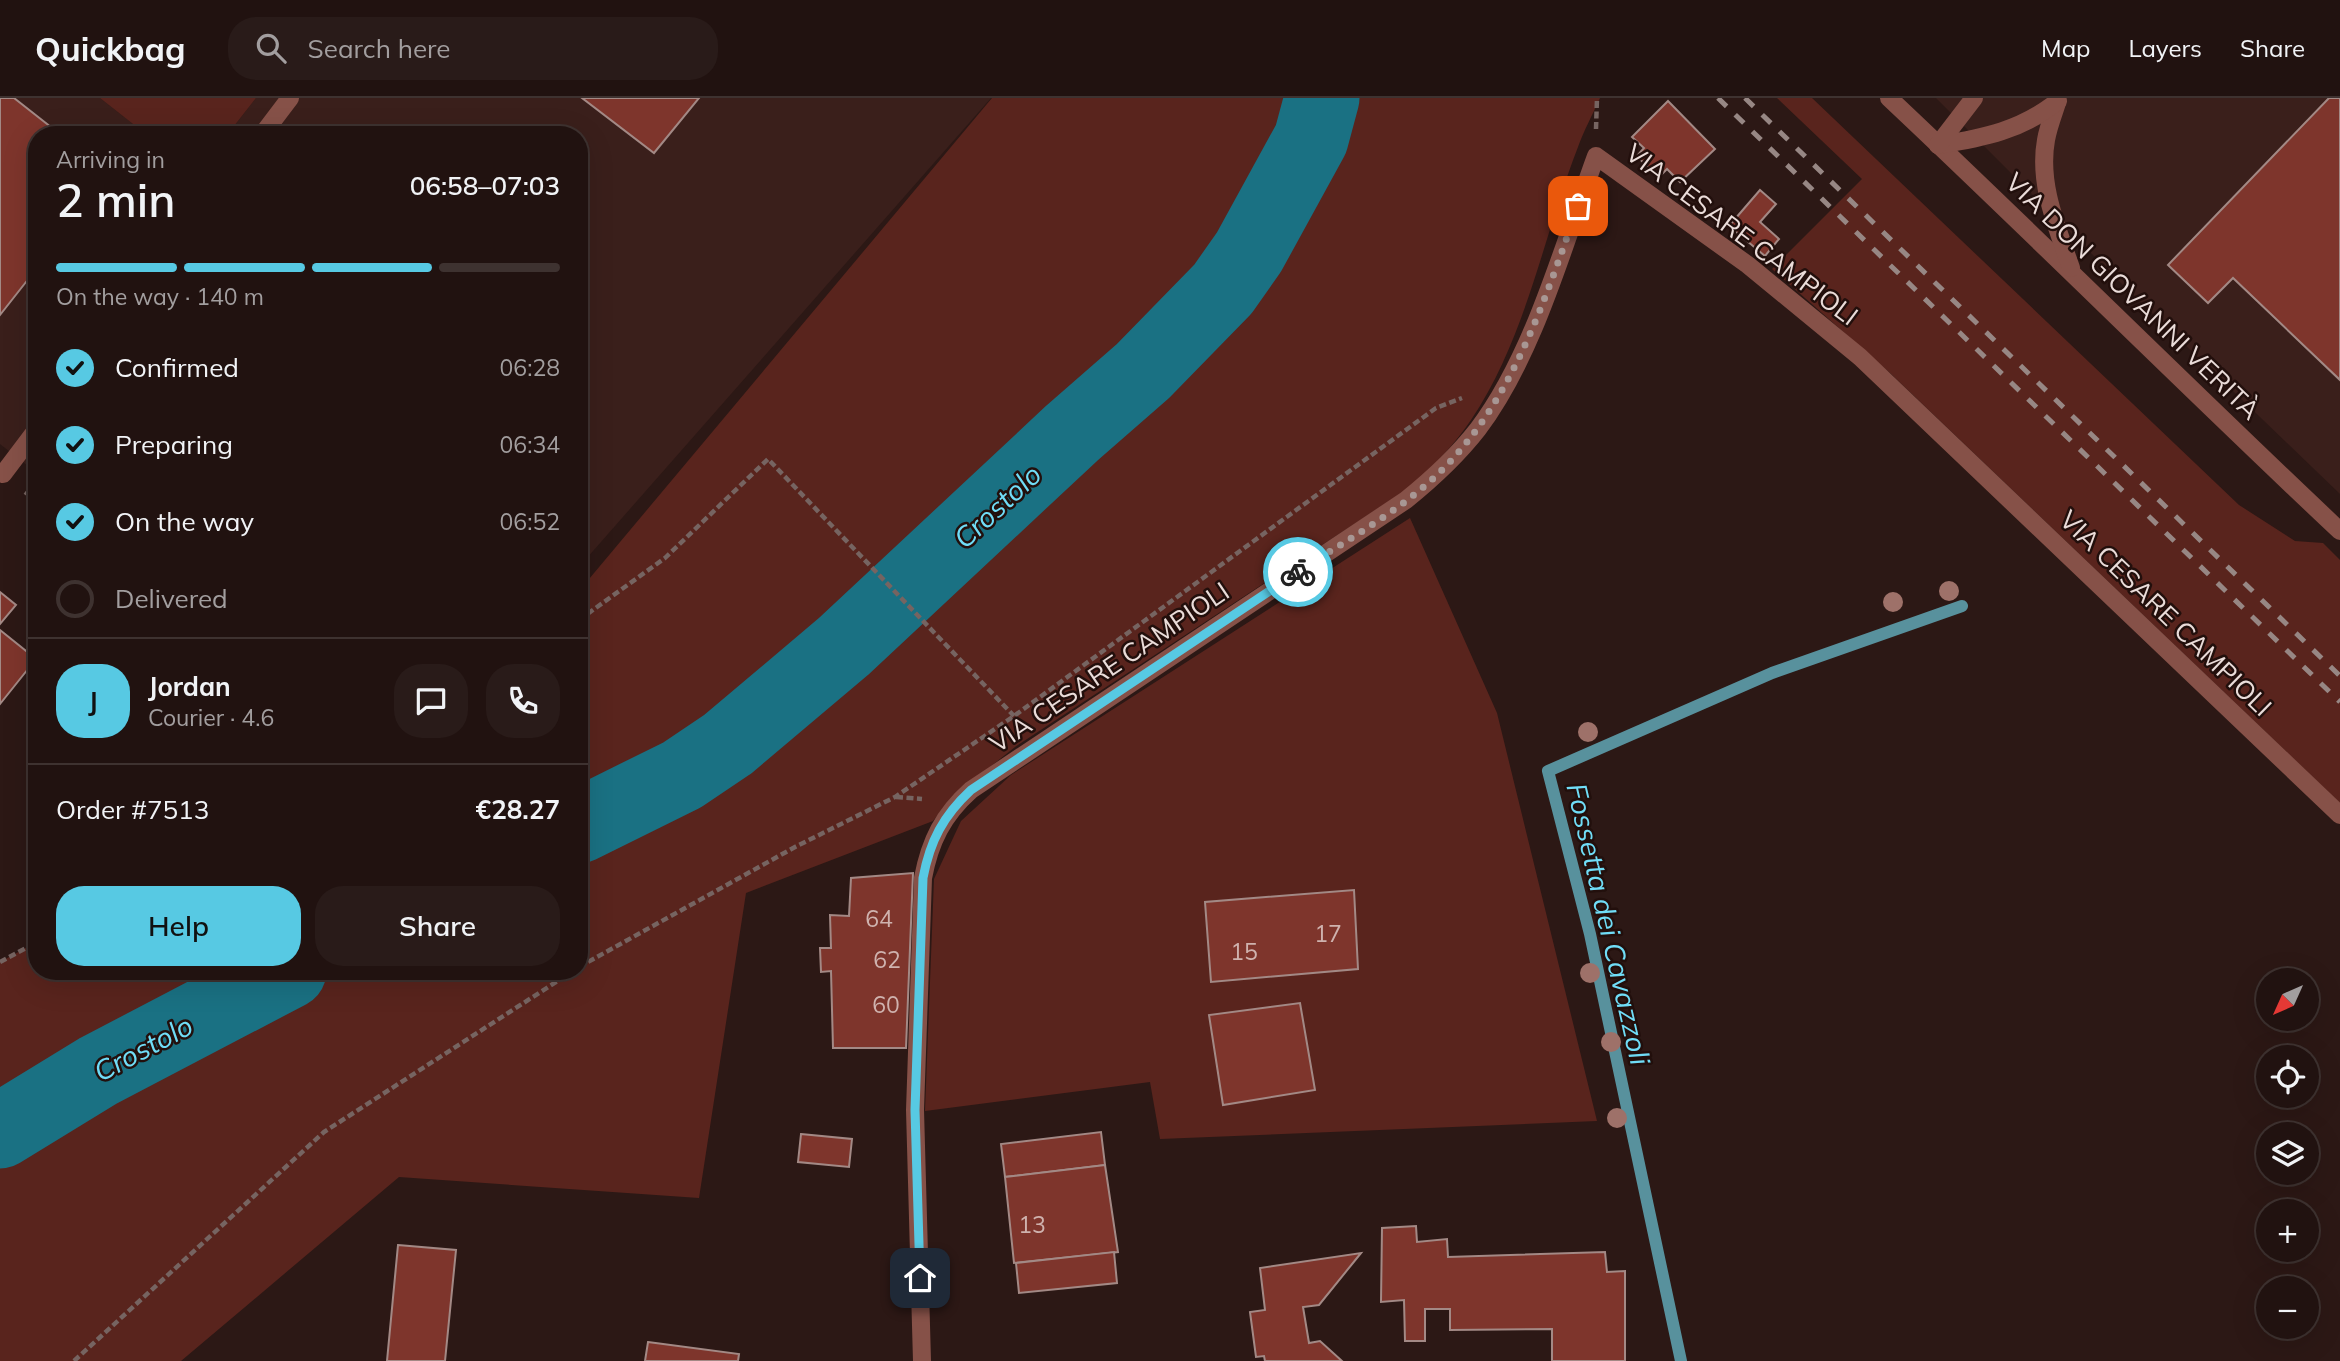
<!DOCTYPE html>
<html lang="en">
<head>
<meta charset="utf-8">
<style>
	:root { --surface:#211210; --page:#291b19; --text:#f1f3f6; --muted:#a29e9f; --line:#3e3230; --accent:#57c9e3 }
	body { margin:0; font-family:Mulish,sans-serif; background:var(--page); color:var(--text); height:100vh; display:flex; flex-direction:column; font-size:26px; white-space:nowrap }
	* { box-sizing:border-box; margin:0 }
	p { font-size:23px; color:var(--muted) }
	.icon { flex:none; width:38px; height:38px; fill:none; stroke:currentColor; stroke-width:2; stroke-linecap:round; stroke-linejoin:round }
	.map { position:relative; flex:1; overflow:hidden }
	.details { position:absolute; left:28px; top:28px; width:560px; height:854px; display:flex; flex-direction:column; background:var(--surface); border-radius:28px; box-shadow:0 7px 28px #0002,0 0 0 2px var(--line) }
	.details>* { flex:none }
	.needle { width:46px; rotate:225deg }
	.tools { position:absolute; left:2256px; top:870px; display:grid; gap:14px }
	.tools a { display:grid; place-items:center; width:63px; height:63px; border-radius:50%; background:var(--surface); box-shadow:0 7px 28px #0002,0 0 0 2px var(--line); font-size:35px }
	.pin { position:absolute; display:grid; place-items:center; width:60px; height:60px; color:#fff; margin:-30px; border-radius:14px; box-shadow:0 4px 10px #0006 }
	.courier { position:absolute; display:grid; place-items:center; width:70px; height:70px; margin:-35px; border:5px solid #57c9e3; border-radius:50%; background:#fff; color:#222; box-shadow:0 2px 9px #0007 }
	.head em { font-style:normal; font-weight:600 }
	.head div { display:flex; flex-direction:column-reverse }
	.head { display:flex; align-items:center; justify-content:space-between; height:119px; padding:0 28px }
	h1 { font-size:46px; font-weight:600; line-height:52px }
	.bar { display:grid; grid-template-columns:repeat(4,1fr); gap:10px 7px; align-content:center; height:84px; padding:0 28px }
	.bar i { height:9px; border-radius:5px; background:var(--line) }
	.bar .selected { background:var(--accent) }
	.bar p { grid-column:span 4 }
	.line { display:flex; align-items:center; gap:18px; padding:0 28px; border-top:2px solid var(--line) }
	.line div { flex:1 }
	.round { display:grid; place-items:center; flex:none; width:74px; height:74px; border-radius:28px; background:var(--page) }
	ol { padding:0 28px; list-style:none }
	li { display:flex; align-items:center; gap:21px; height:77px }
	li p { margin-inline-start:auto }
	li .icon { padding:7px; border-radius:50%; background:var(--accent); color:#111; stroke-width:4 }
	li:last-child { color:var(--muted) }
	li i { width:38px; height:38px; border:4px solid var(--line); border-radius:50% }
	.primary-button { display:flex; gap:14px; margin-top:auto; padding:14px 28px }
	.primary-button a { flex:1; height:80px; border-radius:28px; background:var(--accent); color:#111; font-size:28px; font-weight:600; line-height:80px; text-align:center }
	.primary-button a+a { background:var(--page); color:var(--text) }
	header { display:flex; align-items:center; gap:42px; box-sizing:border-box; height:98px; padding:0 35px; background:var(--surface); border-bottom:2px solid var(--line) }
	header strong { font-size:33px }
	nav { display:flex; gap:38px; margin-inline-start:auto; font-size:24px }
	.search { width:490px; height:63px; background:var(--page); display:flex; align-items:center; gap:18px; box-sizing:border-box; padding:0 24px; border-radius:28px; color:var(--muted); font-size:26px }
	.map>svg:first-child { display:block }
	.built { fill:#3a1f1b }
	.green { fill:#59241d }
	.lines { fill:none; stroke-linecap:round; stroke-linejoin:round }
	.stream { stroke:#58919d; stroke-width:12 }
	.river { stroke:#1a7183; stroke-width:75 }
	.building { fill:#7e352c; stroke:#a38985; stroke-width:2 }
	.path { stroke:#766461; stroke-width:4.5; stroke-dasharray:7 3.5; stroke-linecap:butt }
	.street { stroke:#865148; stroke-width:18 }
	.rail { stroke:#978784; stroke-width:5; stroke-dasharray:12 12; stroke-linecap:butt }
	.tree { fill:#9e7169 }
	.done { stroke:#a89794; stroke-width:7; stroke-dasharray:0 12.6 }
	.route { stroke:#57c9e3; stroke-width:9 }
	.labels { text-anchor:middle; dominant-baseline:central; stroke-width:5; stroke-linejoin:round; paint-order:stroke }
	.number-label { font-size:23px; fill:#cfb2ae }
	.street-label { font-size:26px; fill:#eadcd9; stroke:#220f0c }
	.water-label { font-size:28px; font-style:italic; fill:#70ddf7; stroke:#220f0c }
</style>
</head>
<body>
<header>
<strong>Quickbag</strong>
<div class="search"><svg class="icon" aria-label="search" viewBox="0 0 24 24"><circle cx="10" cy="10" r="6"/><path d="M15 15l6 6"/></svg>Search here</div>
<nav><a>Map</a><a>Layers</a><a>Share</a></nav>
</header>
<div class="map">
<svg width="2340" height="1263" viewBox="0 0 2340 1263">
	<rect width="100%" height="100%" fill="#2c1815"/>
	<g class="built">
		<path d="M0 0H100L147 37H37V375L0 346Z"/>
		<path d="M256 0H991L579 469V37H227Z"/>
		<path d="M1936 0H2340V396L2128 192Z"/>
	</g>
	<g class="green">
		<path d="M100 0H256L227 37H147Z"/>
		<path d="M992 0H1600C1593 16 1584 32 1578 49 1543 139 1526 240 1471 322 1455 346 1435 366 1415 386L1015 649 950 701 933 723 746 795 699 1100 399 1079 181 1263H0V864L37 844V873H579V493Z"/>
		<path d="M1777 0H1812L2239 407 2295 443 2323 445 2340 462V705L1890 275 1772 171 1862 81Z"/>
		<path d="M1410 420 1497 615 1597 1023 1160 1041 1150 984 925 1013 934 781 961 723 1011 677Z"/>
	</g>
	<g class="lines">
		<path class="stream" d="M1681 1263 1590 836 1548 673 1772 575 1962 508"/>
		<g class="river">
			<path d="M579 728 682 677 728 646 844 548 1072 335 1143 273 1223 191 1249 154 1311 41 1322 0"/>
			<path d="M0 1033 98 973 289 873"/>
		</g>
	</g>
	<g class="building">
		<path d="M0 0H14L61 37H37V170L0 217Z"/>
		<path d="M582 0H699L654 55Z"/>
		<path d="M2329 0H2340V282L2233 180 2208 205 2168 167Z"/>
		<path d="M1668 3 1715 51 1680 84 1667 71 1658 80 1637 58 1644 50 1632 39Z"/>
		<path d="M1760 92 1776 106 1760 124 1779 141 1765 158 1729 128Z"/>
		<path d="M0 494 16 507 0 526Z"/>
		<path d="M0 532 36 561 0 606Z"/>
		<path d="M913 775 906 950H833L831 873 821 874 820 850H831L830 817 849 818 851 780Z"/>
		<path d="M1354 792 1358 871 1211 884 1205 804Z"/>
		<path d="M1300 905 1315 992 1223 1007 1209 917Z"/>
		<path d="M1101 1034 1105 1067 1005 1079 1001 1046Z"/>
		<path d="M801 1036 852 1041 849 1069 798 1064Z"/>
		<path d="M1105 1067 1118 1154 1014 1165 1005 1079Z"/>
		<path d="M1416 1128 1417 1144 1447 1141 1448 1159 1605 1154 1607 1174 1625 1173V1263H1552V1231L1450 1232V1211H1425V1243H1405L1404 1202 1381 1204 1382 1130Z"/>
		<path d="M398 1147 456 1152 445 1263H387Z"/>
		<path d="M1114 1154 1117 1185 1019 1195 1016 1165Z"/>
		<path d="M1361 1155 1319 1207 1303 1209 1309 1245 1320 1243 1342 1263H1265L1264 1258 1256 1259 1250 1214 1265 1212 1260 1170Z"/>
		<path d="M648 1244 739 1256 738 1263H645Z"/>
	</g>
	<g class="lines">
		<g class="path">
			<path d="M1596 31 1597 0"/>
			<path d="M25 394 37 403"/>
			<path d="M579 522 665 460 768 361 1014 618"/>
			<path d="M896 699 922 701"/>
			<path d="M0 864 37 844"/>
			<path d="M579 869 795 749 895 699 1014 618 1436 310 1462 300"/>
			<path d="M74 1263 324 1034 573 873"/>
		</g>
		<g class="street">
			<path d="M1889 0C2041 143 2188 290 2340 433"/>
			<path d="M2057 5C2053 17 2048 30 2046 42 2038 86 2057 129 2071 170"/>
			<path d="M262 37 290 0"/>
			<path d="M1938 47C1984 40 2022 32 2058 3"/>
			<path d="M1938 47 1974 0"/>
			<path d="M0 374 3 376 37 331"/>
			<path d="M922 1263 915 1012 923 780C930 743 943 717 971 692L1406 402C1432 381 1457 358 1478 331 1534 257 1564 145 1596 58L1748 167 1860 259 2340 717"/>
		</g>
		<g class="rail">
			<path d="M1718 0 2340 604"/>
			<path d="M1745 0 2340 578"/>
		</g>
	</g>
	<g class="tree">
		<circle cx="1949" cy="493" r="10"/>
		<circle cx="1893" cy="504" r="10"/>
		<circle cx="1588" cy="634" r="10"/>
		<circle cx="1590" cy="875" r="10"/>
		<circle cx="1611" cy="944" r="10"/>
		<circle cx="1617" cy="1020" r="10"/>
	</g>
	<g class="lines">
		<path class="done" d="M1298 474C1346 442 1401 413 1442 372 1514 300 1545 201 1578 108"/>
		<path class="route" d="M920 1180 915 1012 923 780C930 743 943 718 971 692L1298 474"/>
	</g>
	<g class="labels">
		<g class="number-label">
			<text x="879" y="820">64</text>
			<text x="1328" y="835">17</text>
			<text x="1244" y="853">15</text>
			<text x="887" y="861">62</text>
			<text x="886" y="906">60</text>
			<text x="1032" y="1126">13</text>
		</g>
		<g class="street-label">
			<text transform="translate(1742 136) rotate(37)">VIA CESARE CAMPIOLI</text>
			<text transform="translate(2133 198) rotate(44)">VIA DON GIOVANNI VERITÀ</text>
			<text transform="translate(2166 515) rotate(44)">VIA CESARE CAMPIOLI</text>
			<text transform="translate(1109 569) rotate(-34)">VIA CESARE CAMPIOLI</text>
		</g>
		<g class="water-label">
			<text transform="translate(997 408) rotate(-43)">Crostolo</text>
			<text transform="translate(1609 826) rotate(77)">Fossetta dei Cavazzoli</text>
			<text transform="translate(143 950) rotate(-28)">Crostolo</text>
		</g>
	</g>
</svg>
<div class="tools">
<a><svg class="needle" viewBox="-14 -14 28 28"><path d="M0-13l5 13h-10z" fill="#e53935"/><path d="M0 13l5-13h-10z" fill="#a29e9f"/></svg></a>
<a><svg class="icon" aria-label="locate" viewBox="0 0 24 24"><circle cx="12" cy="12" r="6"/><path d="M12 2v4M12 18v4M2 12h4M18 12h4"/></svg></a>
<a><svg class="icon" aria-label="layers" viewBox="0 0 24 24"><path d="M12 4l9 5-9 5-9-5zM3 14l9 5 9-5"/></svg></a>
<a>+</a>
<a>−</a>
</div>
<div class="pin" style="left:1578px;top:108px;background:#ea580c"><svg class="icon" aria-label="bag" viewBox="0 0 24 24"><path d="M5 8h14l-1 12H6zM9 8a3 3 0 0 1 6 0"/></svg></div>
<div class="pin" style="left:920px;top:1180px;background:#1f2937"><svg class="icon" aria-label="home" viewBox="0 0 24 24"><path d="M3 11l9-7 9 7M6 9v11h12V9"/></svg></div>
<div class="courier" style="left:1298px;top:474px"><svg class="icon" aria-label="bike" viewBox="0 0 24 24"><circle cx="6" cy="16" r="4"/><circle cx="18" cy="16" r="4"/><path d="M6 16l4-8h5l3 8M10 8l3 8H6M13 5h3"/></svg></div>
<section class="details">
<div class="head"><div><h1>2 min</h1><p>Arriving in</p></div><em>06:58–07:03</em></div>
<div class="bar"><i class="selected"></i><i class="selected"></i><i class="selected"></i><i></i><p>On the way · 140 m</p></div>
<ol>
<li><svg class="icon" aria-label="check" viewBox="0 0 24 24"><path d="M5 12l5 5 9-10"/></svg>Confirmed<p>06:28</p></li>
<li><svg class="icon" aria-label="check" viewBox="0 0 24 24"><path d="M5 12l5 5 9-10"/></svg>Preparing<p>06:34</p></li>
<li><svg class="icon" aria-label="check" viewBox="0 0 24 24"><path d="M5 12l5 5 9-10"/></svg>On the way<p>06:52</p></li>
<li><i></i>Delivered</li>
</ol>
<div class="line" style="height:126px"><b class="round" style="background:var(--accent);color:#111">J</b><div><b>Jordan</b><p>Courier · 4.6</p></div><a class="round"><svg class="icon" aria-label="chat" viewBox="0 0 24 24"><path d="M4 5h16v11H9l-5 4z"/></svg></a><a class="round"><svg class="icon" aria-label="phone" viewBox="0 0 24 24"><path d="M5 4h4l2 5-3 2q2 4 5 5l2-3 5 2v4C11 20 4 13 5 4z"/></svg></a></div>
<div class="line" style="height:91px"><div>Order #7513</div><b>€28.27</b></div>
<div class="primary-button"><a>Help</a><a>Share</a></div>
</section>
</div>
</body>
</html>
